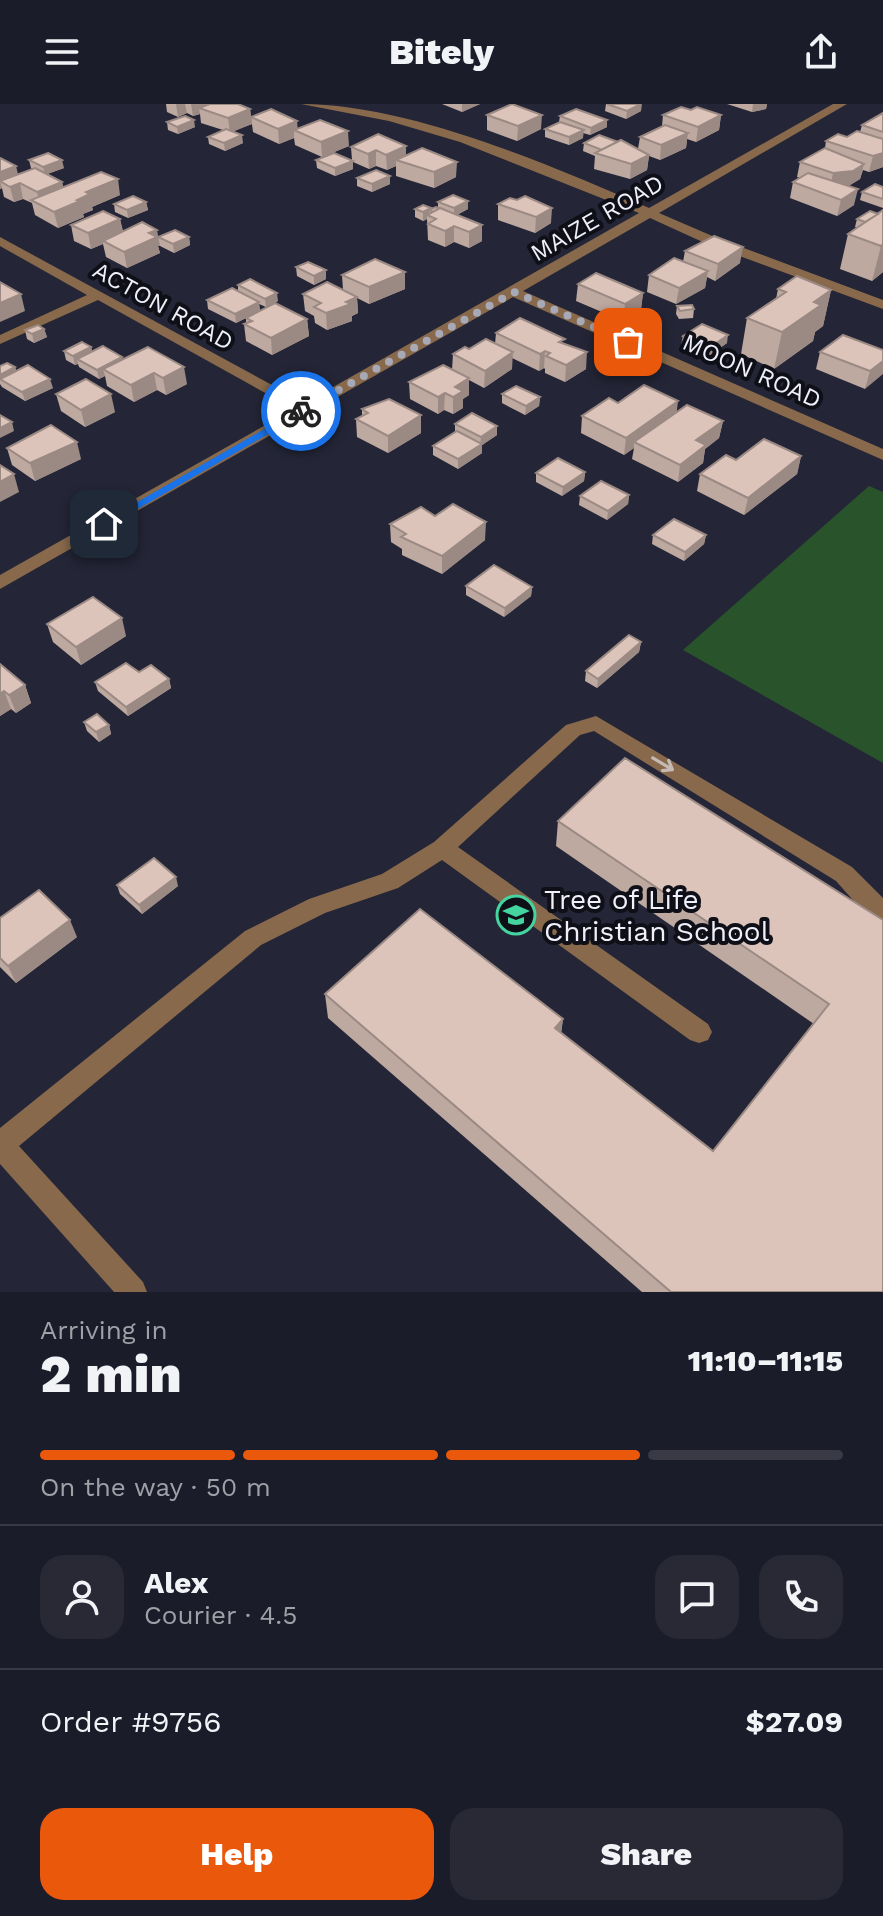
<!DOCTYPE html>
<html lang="en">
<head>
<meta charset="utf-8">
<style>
	:root { --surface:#1b1c29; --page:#282935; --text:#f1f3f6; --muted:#a0a1a8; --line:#393a46; --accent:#ea580c }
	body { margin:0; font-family:"Work Sans",sans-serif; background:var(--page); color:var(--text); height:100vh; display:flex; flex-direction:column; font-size:30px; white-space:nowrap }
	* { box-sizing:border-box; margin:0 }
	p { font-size:26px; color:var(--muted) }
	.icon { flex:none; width:44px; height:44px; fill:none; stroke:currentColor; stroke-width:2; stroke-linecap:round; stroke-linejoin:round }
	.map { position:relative; height:1188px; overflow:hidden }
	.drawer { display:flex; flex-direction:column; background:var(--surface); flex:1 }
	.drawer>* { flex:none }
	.pin { position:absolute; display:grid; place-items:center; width:68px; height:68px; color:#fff; margin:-34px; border-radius:16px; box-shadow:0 4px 12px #0006 }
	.courier { position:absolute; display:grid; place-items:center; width:80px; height:80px; margin:-40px; border:6px solid #1a73e8; border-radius:50%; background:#fff; color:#222; box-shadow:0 2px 10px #0007 }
	.summary em { font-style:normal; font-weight:800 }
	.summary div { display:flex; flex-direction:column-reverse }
	.summary { display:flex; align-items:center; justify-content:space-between; height:136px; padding:0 40px }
	h1 { font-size:52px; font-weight:800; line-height:60px }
	.bar { display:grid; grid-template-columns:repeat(4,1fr); gap:12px 8px; align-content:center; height:96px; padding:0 40px }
	.bar i { height:10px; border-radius:6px; background:var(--line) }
	.bar .selected { background:var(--accent) }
	.bar p { grid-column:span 4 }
	.line { display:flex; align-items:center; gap:20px; padding:0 40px; border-top:2px solid var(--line) }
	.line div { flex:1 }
	.round { display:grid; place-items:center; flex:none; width:84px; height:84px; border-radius:24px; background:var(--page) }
	.primary-button { display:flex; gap:16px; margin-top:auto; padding:16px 40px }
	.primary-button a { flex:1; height:92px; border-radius:24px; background:var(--accent); color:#fff; font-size:32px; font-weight:800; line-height:92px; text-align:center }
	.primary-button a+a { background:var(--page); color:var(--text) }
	header { display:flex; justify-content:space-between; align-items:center; height:104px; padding:0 40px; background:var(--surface); font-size:36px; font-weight:800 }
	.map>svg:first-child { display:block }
	.green { fill:#29542b }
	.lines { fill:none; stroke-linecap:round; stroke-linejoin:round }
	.minor { fill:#88694b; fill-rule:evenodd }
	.wall { fill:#bea9a1 }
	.shaded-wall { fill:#9b8983 }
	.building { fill:#ddc4bb; stroke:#9b8983; stroke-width:2 }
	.oneway { stroke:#c6bab5 }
	.route { fill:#1a73e8 }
	.done { stroke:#a8a9b7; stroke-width:8; stroke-dasharray:0 14.4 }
	.labels { text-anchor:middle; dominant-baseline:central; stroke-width:8; stroke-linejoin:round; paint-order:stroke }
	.far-street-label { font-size:24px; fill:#eff0fc; stroke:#0f1017 }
	.poi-label { font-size:28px; fill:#eff0fc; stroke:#0f1017; text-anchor:start }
</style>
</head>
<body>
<header><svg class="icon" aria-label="menu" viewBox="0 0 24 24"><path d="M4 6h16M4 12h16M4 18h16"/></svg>Bitely<svg class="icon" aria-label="share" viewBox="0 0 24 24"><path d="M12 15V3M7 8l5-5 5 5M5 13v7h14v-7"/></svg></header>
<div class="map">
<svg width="883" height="1188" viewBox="0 0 883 1188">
	<rect width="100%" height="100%" fill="#242637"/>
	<path class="green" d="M869 382 883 388V659L683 546Z"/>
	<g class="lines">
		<g class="minor">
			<path d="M301 0C409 0 550 61 649 104L833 0H847L659 109 717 134 883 196V205L707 140 650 114 523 187 883 345V356L513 193 0 485V471L294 305 98 196 0 240V231L87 191 0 142V133L305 299 639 109 460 38 389 17Z"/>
			<path d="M596 612 852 763 883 794V816L860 804 836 777 594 627 580 631 458 743 708 920 712 928 708 936 699 939 690 936 442 756 398 784 325 809 261 841 19 1042 143 1178 147 1188H114L0 1060V1024L245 827 309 795 382 770 434 738 566 621Z"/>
		</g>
	</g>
	<g class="wall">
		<path d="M166 0H238L250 5 252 20 232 27 243 39 225 47 209 40 208 33 223 26 201 19 200 10 193 12 187 9 178 13 167 8Z"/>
		<path d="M442 0H480L462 8Z"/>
		<path d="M606 0 641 7 626 15 605 7Z"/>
		<path d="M727 0H767L766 5 752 8Z"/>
		<path d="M691 6 721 11 719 26 696 38 687 35 686 44 660 56 649 52 647 66 630 75 594 65 595 52 583 47 584 39 638 45 640 33 662 22 663 11Z"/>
		<path d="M883 9V63L869 68 863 66 860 75 848 82 854 101 837 112 790 94 793 78 800 74 797 73 800 58 825 44 826 37 847 33 860 28 862 21Z"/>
		<path d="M487 11 541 25 517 37 487 26Z"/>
		<path d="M560 12 607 16V23L590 31 583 29V34L569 41 545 33V25L559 18Z"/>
		<path d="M251 13 298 25 349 42 322 53 295 41 294 34 279 40 253 28Z"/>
		<path d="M167 18 195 23 178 30 168 26Z"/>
		<path d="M351 43 406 52 456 73 434 84 396 72V62L387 66 376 62 369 65 353 58V65L335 72 317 64 316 56H352Z"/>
		<path d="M0 54 18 71 32 65 31 64 29 56 64 64 47 70 62 78 63 83 120 91 92 103 93 106 83 110 84 113 58 124 35 111 32 99 23 95 14 98 4 93 2 84 0 85Z"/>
		<path d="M357 74 390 80 372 88 357 82Z"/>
		<path d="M883 83V104L860 96 862 88Z"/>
		<path d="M510 94 551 119 535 129 498 116V100Z"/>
		<path d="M468 97V105L457 111 482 137 469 144 454 138 445 143 428 136 427 115 423 117 415 113V105L438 104V98Z"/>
		<path d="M146 98 148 106 128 114 115 108 114 100Z"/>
		<path d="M878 110 883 168 872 177 840 165 848 130 857 124 855 123 857 115Z"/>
		<path d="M120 115 123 127 158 133H189L190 141 174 149 160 142H158L160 149 127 164 106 153 103 140 91 145 74 137 71 121Z"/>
		<path d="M685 147 740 159 715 177 707 173 705 184 676 200 647 188 649 171 683 158Z"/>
		<path d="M296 163 326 175 314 181 297 172Z"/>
		<path d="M405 168V185L369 200 357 194 358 209 352 212V217L327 226 315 219 314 212 305 207 303 190 343 186 342 171Z"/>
		<path d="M578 180 643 189 641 205 623 217 576 197Z"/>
		<path d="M238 181 278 197 266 203 259 200 260 206 307 215 309 232 272 251 246 237 244 220 246 219V214L236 219 208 205 207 196 238 188Z"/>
		<path d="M778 185 831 186 823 222 815 228 813 237 774 265 741 250 747 214 776 195Z"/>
		<path d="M677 202 694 205 693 214 679 215 676 210Z"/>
		<path d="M44 225 47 233 34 239 27 235 25 226Z"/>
		<path d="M496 229 565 240 586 265 565 278 545 269V265L544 264 539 267 512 254V265L484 284 469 276V291L463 295V304L453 310 444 306 438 310 410 295 409 278 452 266 453 250 469 245 495 240Z"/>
		<path d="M683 232 727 239 707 253 681 241Z"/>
		<path d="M91 243 92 247 123 255 187 280 166 291 157 286 134 298 107 282 105 272 99 275 79 263 78 260 75 261 66 256 64 247Z"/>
		<path d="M883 246 865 285 816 265 820 248Z"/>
		<path d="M0 262 15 263 16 266 53 284 25 297 2 283 0 280Z"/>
		<path d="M56 290 115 308 85 323 61 307Z"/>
		<path d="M502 290 540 293 539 302 525 311 502 299Z"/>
		<path d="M618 299 723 317 719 334 705 345 703 359 678 378 632 355 634 344 624 351 581 329 582 312Z"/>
		<path d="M362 305 421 311V329L388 349 357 333 356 315 362 312Z"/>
		<path d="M455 320 497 322V331L482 341V349L458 365 433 351V342L455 328Z"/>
		<path d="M7 344 81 355 35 377 12 361Z"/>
		<path d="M801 352 797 370 744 411 697 387 700 370 736 356Z"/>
		<path d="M585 368 584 377 562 392 536 378V369Z"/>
		<path d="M629 391 628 400 607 416 579 401 580 392Z"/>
		<path d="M435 412 485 436 442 470 402 451V445L391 438 390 420Z"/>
		<path d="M653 431H706L704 440 684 457 652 440Z"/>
		<path d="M466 482 532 483 531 492 504 513 466 491Z"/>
		<path d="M47 520 126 532 81 561 53 538Z"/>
		<path d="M641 538 639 548 597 584 585 577 586 567Z"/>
		<path d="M0 560 25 581 31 599 16 609 11 605 0 612Z"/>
		<path d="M139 568 169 575 171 584 128 612 98 587 95 578Z"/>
		<path d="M84 618 109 621 111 630 99 638 87 627Z"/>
		<path d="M558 717 883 816V1188H642L328 914 325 890 563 915 561 929 713 1047 814 920 556 742Z"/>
		<path d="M117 781 178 782 142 810 120 790Z"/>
		<path d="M0 814 77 833 16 879 0 863Z"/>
	</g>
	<g class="shaded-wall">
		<path d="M176 0H185L187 9 178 13Z"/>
		<path d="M191 0H214L199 4 200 10 193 12Z"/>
		<path d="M462 0H480L462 8Z"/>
		<path d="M642 0 641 7 626 15 627 7Z"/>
		<path d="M753 0H767L766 5 752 8Z"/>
		<path d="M250 5 252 20 230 29 228 14Z"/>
		<path d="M542 11 541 25 517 37 518 22Z"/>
		<path d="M721 11 719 26 696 38 698 23Z"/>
		<path d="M194 16 195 23 178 30 177 23Z"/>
		<path d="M607 16V23L590 31 591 24Z"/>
		<path d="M297 17 298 28 294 26V34L279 40 278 25Z"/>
		<path d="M584 26 583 34 569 41V33Z"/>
		<path d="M348 27 349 42 322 53 321 38Z"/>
		<path d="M688 29 686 44 660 56 661 41Z"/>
		<path d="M242 31 243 39 225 47 224 39Z"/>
		<path d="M406 42V57L396 56V62L387 66 386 51Z"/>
		<path d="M376 46V62L369 65 368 50Z"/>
		<path d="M883 49V63L869 68 873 52Z"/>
		<path d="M649 51 647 66 630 75 631 60Z"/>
		<path d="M62 56 64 64 45 71 43 63Z"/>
		<path d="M353 57V65L335 72V64Z"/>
		<path d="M457 58 456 73 434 84V68Z"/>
		<path d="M864 60 860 75 849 82 830 84 833 69Z"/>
		<path d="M16 62 20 78 0 77 2 84 0 85V68Z"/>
		<path d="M390 72V80L372 88V80Z"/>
		<path d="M118 75 120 91 92 103 93 106 83 110 84 113 58 124 54 108 77 96 86 88Z"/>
		<path d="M62 78 66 93 40 100 37 88Z"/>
		<path d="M20 79 23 95 14 98 10 83Z"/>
		<path d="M858 85 854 101 837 112 841 96Z"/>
		<path d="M468 97V105L454 112V104Z"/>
		<path d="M146 98 148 106 128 114 127 106Z"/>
		<path d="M431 104 429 106V112L427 111V115L423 117V108Z"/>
		<path d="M552 104 551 119 535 129 536 113Z"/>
		<path d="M120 115 123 131 103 137V140L91 145 88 129Z"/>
		<path d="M482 121V137L469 144V128Z"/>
		<path d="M454 122V138L445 143V127Z"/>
		<path d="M157 126 160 142H158L160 149 127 164 124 148 149 129Z"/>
		<path d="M189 133 190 141 174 149 173 140Z"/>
		<path d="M883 140V168L872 177 881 142Z"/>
		<path d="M743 143 740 159 715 177 718 160Z"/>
		<path d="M326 166V175L314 181V172Z"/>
		<path d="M708 167 705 184 676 200 679 184Z"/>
		<path d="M405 168V185L369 200V183Z"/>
		<path d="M831 186 823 222 815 228 813 237 774 265 782 228 814 198Z"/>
		<path d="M277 189 278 197 266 203 265 195Z"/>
		<path d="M643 189 641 205 623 217 625 200Z"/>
		<path d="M21 190 25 207 0 218V199Z"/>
		<path d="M357 193 358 209 352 212V217L327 226 326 209Z"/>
		<path d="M259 198 260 207 236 219 235 210Z"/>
		<path d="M307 215 309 232 272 251 271 234Z"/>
		<path d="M44 225 47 233 34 239 32 230Z"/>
		<path d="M728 231 727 239 707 253 709 244Z"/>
		<path d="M91 243 93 252 77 255 78 260 75 261 73 252Z"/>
		<path d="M545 247 544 264 539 267 540 250Z"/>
		<path d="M513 248 512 265 484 284 485 267Z"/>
		<path d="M587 248 586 265 565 278 566 261Z"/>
		<path d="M122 253 124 262 103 265 105 272 99 275 97 266Z"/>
		<path d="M883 257V270L865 285 870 267Z"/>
		<path d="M15 263 17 272 0 275V271Z"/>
		<path d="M184 263 187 280 166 291 163 274Z"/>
		<path d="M154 269 157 286 134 298 131 281Z"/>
		<path d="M469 274V291L463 295V304L453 310V293L455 283Z"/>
		<path d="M50 275 53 284 25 297 22 288Z"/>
		<path d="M445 289 444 306 438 310V293Z"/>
		<path d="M111 290 115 308 85 323 81 306Z"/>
		<path d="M540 293 539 302 525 311 526 302Z"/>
		<path d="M678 297 676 314 634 338V344L624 351 626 334Z"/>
		<path d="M421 311V329L388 349V332Z"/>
		<path d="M723 317 719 334 705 345 703 359 678 378 680 361 696 336Z"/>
		<path d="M12 318 14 327 0 334V324Z"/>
		<path d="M497 322V331L482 341V349L458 365V355L480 341 481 333Z"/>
		<path d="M77 338 81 355 35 377 30 359Z"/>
		<path d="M801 352 797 370 744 411 748 394Z"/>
		<path d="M585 368 584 377 562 392 563 383Z"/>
		<path d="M14 370 19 388 0 398V378Z"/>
		<path d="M629 391 628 400 607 416 608 407Z"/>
		<path d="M486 418 485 436 442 470V452Z"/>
		<path d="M706 431 704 440 684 457 685 448Z"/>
		<path d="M532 483 531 492 504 513 505 504Z"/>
		<path d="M122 514 126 532 81 561 76 543Z"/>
		<path d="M641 538 639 548 597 584 598 575Z"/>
		<path d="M169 575 171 584 128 612 126 603Z"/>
		<path d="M25 581 31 599 16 609 9 591Z"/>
		<path d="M4 587 11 605 0 612V590Z"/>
		<path d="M109 621 111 630 99 638 96 628Z"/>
		<path d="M176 773 178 782 142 810 139 801Z"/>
		<path d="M70 816 77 833 16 879 8 862Z"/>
		<path d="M563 915 560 938 555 924Z"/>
	</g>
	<g class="building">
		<path d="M210 0H238L250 5 228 14 199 4Z"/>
		<path d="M512 0 542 11 518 22 487 11Z"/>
		<path d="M607 0H641L627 7Z"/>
		<path d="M681 3 691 6 697 3 721 11 698 23 663 11Z"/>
		<path d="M271 5 297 17 278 25 251 13Z"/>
		<path d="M576 5 607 16 591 24 560 12Z"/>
		<path d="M883 9V28L862 21Z"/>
		<path d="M185 12 194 16 177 23 167 18Z"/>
		<path d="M320 16 348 27 321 38 294 26Z"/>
		<path d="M560 18 584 26 569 33 545 25Z"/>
		<path d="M665 21 688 29 661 41 640 33Z"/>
		<path d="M226 25 242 31 224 39 208 33Z"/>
		<path d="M857 27 883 35V49L873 52 826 37 838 30 847 33Z"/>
		<path d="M378 30 406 42 386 51 376 46 368 50 351 43Z"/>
		<path d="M599 31 618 38 602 46 584 39Z"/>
		<path d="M621 36 649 51 631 60 595 49Z"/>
		<path d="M422 44 457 58 434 68 396 56Z"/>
		<path d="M825 44 864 60 853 67 833 69 800 58Z"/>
		<path d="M48 49 62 56 43 63 29 56Z"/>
		<path d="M334 49 353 57 335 64 316 56Z"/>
		<path d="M0 54 16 62 0 68Z"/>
		<path d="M35 64 62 78 37 88 20 79 10 83 0 77Z"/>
		<path d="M376 66 390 72 372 80 357 74Z"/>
		<path d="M101 68 118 75 86 88 90 90 77 96 80 97 54 108 31 96Z"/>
		<path d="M808 69 858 85 841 96 793 78Z"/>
		<path d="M875 80 883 83V95L862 88Z"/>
		<path d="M453 91 468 97 454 104 438 98Z"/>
		<path d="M133 92 146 98 127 106 114 100Z"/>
		<path d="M525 92 552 104 536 113 498 100 510 94 517 96Z"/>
		<path d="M423 101 431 104 423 108 415 105Z"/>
		<path d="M436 103 439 104 433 108 429 106Z"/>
		<path d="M440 104 482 121 469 128 454 122 445 127 428 120 436 115 427 111Z"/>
		<path d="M883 106V140L881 142 848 130Z"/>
		<path d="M103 107 120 115 88 129 71 121Z"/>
		<path d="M870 107 878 110 865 118 857 115Z"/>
		<path d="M142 118 157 126 149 129 157 133 124 148 103 137Z"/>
		<path d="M175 126 189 133 173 140 158 133Z"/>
		<path d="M714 132 743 143 718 160 685 147Z"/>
		<path d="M674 154 708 167 679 184 649 171Z"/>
		<path d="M375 155 405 168 369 183 342 171Z"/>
		<path d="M308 158 326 166 314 172 296 163Z"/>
		<path d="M596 169 643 189 625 200 578 180Z"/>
		<path d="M797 172 831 186 814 198 821 201 782 228 747 214 786 188 778 185Z"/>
		<path d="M250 175 277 189 265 195 238 181Z"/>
		<path d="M0 178 21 190 0 199Z"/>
		<path d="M327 178 357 193 346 198 351 200 326 209 314 203 321 199 303 190Z"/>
		<path d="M232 184 259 198 235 210 207 196Z"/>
		<path d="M275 199 307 215 271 234 244 220 252 217 246 214Z"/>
		<path d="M692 201 694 205 680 207 677 202Z"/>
		<path d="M520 214 565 235 559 238 587 248 566 261 546 252 550 249 545 247 540 250 496 229Z"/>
		<path d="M702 220 728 231 709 244 683 232Z"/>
		<path d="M38 221 44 225 32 230 25 226Z"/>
		<path d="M843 231 883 246V257L870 267 820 248Z"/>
		<path d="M486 235 513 248 485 267 453 250 465 243 469 245Z"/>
		<path d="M82 238 91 243 73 252 64 247Z"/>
		<path d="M103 242 122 253 97 266 77 255Z"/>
		<path d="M148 243 184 263 163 274 154 269 131 281 103 265Z"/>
		<path d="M7 259 15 263 0 271V262Z"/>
		<path d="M28 261 50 275 22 288 0 275Z"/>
		<path d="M443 261 469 274 455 283 463 287 453 293 445 289 438 293 409 278Z"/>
		<path d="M86 275 111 290 81 306 56 290Z"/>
		<path d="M644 281 678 297 626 334 582 312 609 294 618 299Z"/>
		<path d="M516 282 540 293 526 302 502 290Z"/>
		<path d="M389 295 421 311 388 332 356 315 368 309 362 305Z"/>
		<path d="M687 301 723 317 696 336 706 341 680 361 634 338Z"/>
		<path d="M472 309 497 322 481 333 455 320Z"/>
		<path d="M0 311 12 318 0 324Z"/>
		<path d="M51 321 77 338 30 359 7 344Z"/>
		<path d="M457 327 482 340 458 355 433 342Z"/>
		<path d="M764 335 801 352 748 394 700 370 726 351 736 356Z"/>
		<path d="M558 354 585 368 563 383 536 369Z"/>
		<path d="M0 361 14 370 0 378Z"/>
		<path d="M601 377 629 391 608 407 580 392Z"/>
		<path d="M453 400 486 418 442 452 401 433 406 430 390 420 421 403 435 412Z"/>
		<path d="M674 415 706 431 685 448 653 431Z"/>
		<path d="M494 461 532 483 505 504 466 482Z"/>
		<path d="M93 493 122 514 76 543 47 520Z"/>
		<path d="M629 531 641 538 598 575 586 567Z"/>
		<path d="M126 559 139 568 151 561 169 575 126 603 95 578Z"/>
		<path d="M0 560 25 581 9 591 4 587 0 590Z"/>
		<path d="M97 610 109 621 96 628 84 618Z"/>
		<path d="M625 654 883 816V1188H671L325 890 420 805 563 915 555 924 713 1047 829 900 558 717Z"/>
		<path d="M154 754 176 773 139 801 117 781Z"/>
		<path d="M39 786 70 816 8 862 0 854V814Z"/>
	</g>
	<defs><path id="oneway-shaft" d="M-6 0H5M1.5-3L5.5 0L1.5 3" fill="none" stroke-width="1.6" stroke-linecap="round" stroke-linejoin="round" transform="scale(2)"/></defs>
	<use class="oneway" href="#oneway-shaft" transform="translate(663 660) rotate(31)"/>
	<path class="route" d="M301 304 305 309 108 422 99 420Z"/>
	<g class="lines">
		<path class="done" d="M301 307 514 188 628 238"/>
	</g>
	<defs>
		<g id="school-ring" transform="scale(2)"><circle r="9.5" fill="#0f1017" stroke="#44d4a0" stroke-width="1.5"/><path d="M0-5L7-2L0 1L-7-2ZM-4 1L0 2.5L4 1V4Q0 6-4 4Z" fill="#44d4a0"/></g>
	</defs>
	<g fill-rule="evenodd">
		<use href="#school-ring" x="516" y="811"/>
	</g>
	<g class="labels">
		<g class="far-street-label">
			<text transform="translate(597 114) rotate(-30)">MAIZE ROAD</text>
			<text transform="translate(163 202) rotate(29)">ACTON ROAD</text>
			<text transform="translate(752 267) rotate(24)">MOON ROAD</text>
		</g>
		<g class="poi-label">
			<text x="544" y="795">Tree of Life<tspan x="544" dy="32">Christian School</tspan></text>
		</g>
	</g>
</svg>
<div class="pin" style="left:628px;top:238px;background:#ea580c"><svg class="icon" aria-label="bag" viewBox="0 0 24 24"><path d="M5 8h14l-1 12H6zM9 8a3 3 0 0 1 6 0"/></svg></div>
<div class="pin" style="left:104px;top:420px;background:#1f2937"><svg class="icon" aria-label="home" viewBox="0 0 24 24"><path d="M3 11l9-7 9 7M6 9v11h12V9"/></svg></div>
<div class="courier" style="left:301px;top:307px"><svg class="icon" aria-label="bike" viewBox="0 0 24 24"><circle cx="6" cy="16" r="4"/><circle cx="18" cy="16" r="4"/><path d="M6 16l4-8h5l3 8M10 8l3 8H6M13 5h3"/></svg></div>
</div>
<section class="drawer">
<div class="summary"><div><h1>2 min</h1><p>Arriving in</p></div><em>11:10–11:15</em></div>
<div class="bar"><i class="selected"></i><i class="selected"></i><i class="selected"></i><i></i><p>On the way · 50 m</p></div>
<div class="line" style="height:144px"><a class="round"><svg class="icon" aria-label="person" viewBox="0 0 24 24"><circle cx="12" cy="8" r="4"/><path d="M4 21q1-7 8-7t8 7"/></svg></a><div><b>Alex</b><p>Courier · 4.5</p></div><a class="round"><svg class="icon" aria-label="chat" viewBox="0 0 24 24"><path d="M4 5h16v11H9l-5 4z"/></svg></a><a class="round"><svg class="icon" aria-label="phone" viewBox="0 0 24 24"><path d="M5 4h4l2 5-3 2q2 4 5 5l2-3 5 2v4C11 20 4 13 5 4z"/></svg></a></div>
<div class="line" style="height:104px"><div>Order #9756</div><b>$27.09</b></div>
<div class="primary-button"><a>Help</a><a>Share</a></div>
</section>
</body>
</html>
